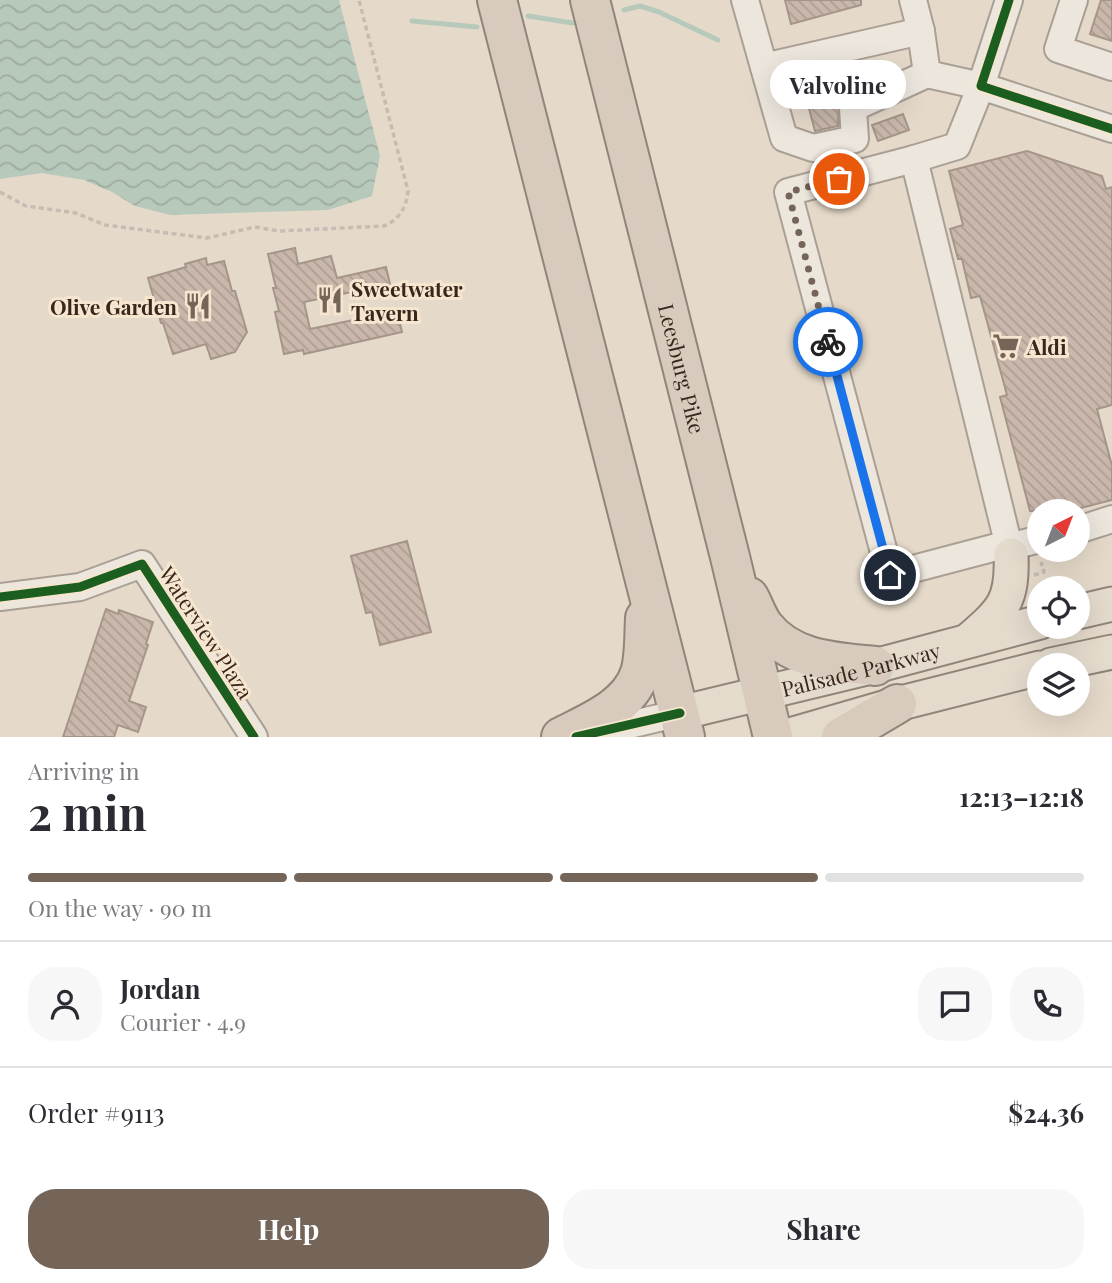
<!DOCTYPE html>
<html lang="en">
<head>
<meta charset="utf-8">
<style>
	:root { --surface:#fff; --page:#f7f7f7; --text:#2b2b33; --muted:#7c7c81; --line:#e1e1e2; --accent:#756559 }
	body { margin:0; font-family:"Playfair Display",serif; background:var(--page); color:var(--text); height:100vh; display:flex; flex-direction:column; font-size:26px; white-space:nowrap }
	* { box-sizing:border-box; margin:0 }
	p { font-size:23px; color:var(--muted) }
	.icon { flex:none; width:38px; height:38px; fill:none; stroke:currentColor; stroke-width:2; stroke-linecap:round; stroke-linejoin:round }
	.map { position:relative; height:737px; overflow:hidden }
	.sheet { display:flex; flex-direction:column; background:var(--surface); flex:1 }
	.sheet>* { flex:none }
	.needle { width:46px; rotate:42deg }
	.fabs { position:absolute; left:1027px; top:499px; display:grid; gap:14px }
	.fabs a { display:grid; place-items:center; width:63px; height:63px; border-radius:50%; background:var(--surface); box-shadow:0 7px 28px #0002; font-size:35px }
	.pin { position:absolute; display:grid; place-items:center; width:60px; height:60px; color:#fff; margin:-30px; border:4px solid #fff; border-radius:50%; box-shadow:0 2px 7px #0007 }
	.courier { position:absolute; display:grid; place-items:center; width:70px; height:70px; margin:-35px; border:5px solid #1a73e8; border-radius:50%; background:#fff; color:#222; box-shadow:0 2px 9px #0007 }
	.bubble { position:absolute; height:49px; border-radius:24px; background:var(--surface); box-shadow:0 7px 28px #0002; font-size:23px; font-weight:700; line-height:49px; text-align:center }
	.overview em { font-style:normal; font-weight:700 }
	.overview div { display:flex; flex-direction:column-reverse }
	.overview { display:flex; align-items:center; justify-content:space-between; height:119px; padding:0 28px }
	h1 { font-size:46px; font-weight:700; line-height:52px }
	.bar { display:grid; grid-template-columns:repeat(4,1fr); gap:10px 7px; align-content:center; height:84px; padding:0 28px }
	.bar i { height:9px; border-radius:5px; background:var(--line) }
	.bar .selected { background:var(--accent) }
	.bar p { grid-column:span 4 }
	.line { display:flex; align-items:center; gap:18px; padding:0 28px; border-top:2px solid var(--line) }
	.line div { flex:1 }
	.round { display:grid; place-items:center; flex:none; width:74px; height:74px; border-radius:28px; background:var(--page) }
	.primary-button { display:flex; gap:14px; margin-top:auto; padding:14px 28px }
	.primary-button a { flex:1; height:80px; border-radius:28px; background:var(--accent); color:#fff; font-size:28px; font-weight:700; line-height:80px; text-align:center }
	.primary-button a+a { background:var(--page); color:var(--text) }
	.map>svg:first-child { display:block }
	.water { fill:url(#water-waves) }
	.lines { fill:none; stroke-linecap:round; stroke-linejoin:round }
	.stream { stroke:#b7c9bb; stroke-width:5 }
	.building { fill:url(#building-back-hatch); stroke:#a5958a; stroke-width:2 }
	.minor-casing { stroke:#aa9f94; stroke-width:30 }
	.major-casing { stroke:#8f857a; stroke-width:37 }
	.highway-casing { stroke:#8f857a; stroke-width:42 }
	.path { stroke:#c5bcb3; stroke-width:3.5; stroke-dasharray:5 3.5; stroke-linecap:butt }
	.minor { stroke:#ece6dd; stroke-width:26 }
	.major { stroke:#e4dbcd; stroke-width:33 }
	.highway { stroke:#d8cabc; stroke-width:38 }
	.cycleway-casing { stroke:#f7e6cf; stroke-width:13 }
	.cycleway { stroke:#1b5e20; stroke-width:9 }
	.done { stroke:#756559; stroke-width:7; stroke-dasharray:0 12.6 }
	.route { stroke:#1a73e8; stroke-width:9 }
	.labels { text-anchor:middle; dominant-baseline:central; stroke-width:6; stroke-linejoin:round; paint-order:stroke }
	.poi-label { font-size:21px; font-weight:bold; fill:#39261c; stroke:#f7e6cf; text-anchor:start }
	.street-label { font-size:21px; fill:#39261c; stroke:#f7e6cf }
</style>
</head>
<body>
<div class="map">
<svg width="1112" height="737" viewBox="0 0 1112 737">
	<defs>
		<pattern id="water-waves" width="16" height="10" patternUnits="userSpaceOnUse" patternTransform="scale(1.75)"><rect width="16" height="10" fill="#b7c9bb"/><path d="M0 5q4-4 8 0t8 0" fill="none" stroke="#9eaca0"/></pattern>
		<pattern id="building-back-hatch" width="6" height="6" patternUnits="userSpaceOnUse" patternTransform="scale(1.75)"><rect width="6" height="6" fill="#c9b7ab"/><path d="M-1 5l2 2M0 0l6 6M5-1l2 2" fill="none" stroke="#ad9d93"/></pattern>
	</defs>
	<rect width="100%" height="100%" fill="#e5daca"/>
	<path class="water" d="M0 0H339L380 156 372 196 328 210 170 215 135 206 112 192 84 180 42 173 0 179Z"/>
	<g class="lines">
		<g class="stream">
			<path d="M624 10 640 6 659 12 718 40"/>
			<path d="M528 16 573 23"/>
			<path d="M412 21 477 27"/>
		</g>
	</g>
	<g class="building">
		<path d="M785 0H861V5L791 24Z"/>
		<path d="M1101 0H1112V41L1090 34Z"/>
		<path d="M833 78 839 102 838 126 815 131 803 86Z"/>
		<path d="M903 114 909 130 878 141 872 125Z"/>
		<path d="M1027 151 1102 176 1106 189 1112 187V405L1097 409 1112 466V500L1069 511H1030L1000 397 1007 395 980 296 971 298 962 259H958L950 229 963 225 949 171Z"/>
		<path d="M295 248 298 264 331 256 337 278 386 267 390 284 304 302 310 329 397 311 402 332 304 354 303 350 284 354 275 312 279 311 273 288H276L268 254Z"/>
		<path d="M206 258 207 265 224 261 232 291H235L247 332 235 352 211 359 206 344 173 354 163 323H161L148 278 186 267 185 264Z"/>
		<path d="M407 541 431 632 380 645 372 612 366 613 351 556Z"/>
		<path d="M106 609 118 614 119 610 153 622 146 644 148 645 129 701 146 707 138 732 118 725 114 737H63Z"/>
	</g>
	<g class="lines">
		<g class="minor-casing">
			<g id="minor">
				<path d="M745 0 784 138 813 148 855 139 853 108 927 74"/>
				<path d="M913 0 921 31 927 74 981 86 957 146 914 159 1011 555"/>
				<path d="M1009 0 981 86 1112 129"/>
				<path d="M1074 0 1058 49 1112 67"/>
				<path d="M764 67 921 31"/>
				<path d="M914 159 788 192 890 575 1008 544"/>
				<path d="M1078 530 1112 519"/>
				<path d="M1009 547 1040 539"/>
				<path d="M0 597 80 587 142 564 254 737"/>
				<path d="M586 735 680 713"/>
			</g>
		</g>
		<g class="major-casing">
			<g id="major">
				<path d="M1078 612 1112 604"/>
				<path d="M970 639C1003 610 1013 601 1011 555"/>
				<path d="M1051 665 1112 652"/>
				<path id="s1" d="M680 713 875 666 1040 622"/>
				<path d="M783 737 897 704 1040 668"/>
			</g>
		</g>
		<g class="highway-casing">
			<g id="highway">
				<path d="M497 0 685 737"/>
				<path id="s2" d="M590 0 731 561 773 737"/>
				<path d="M749 597C754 606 758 618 764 626 791 661 836 662 875 666"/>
				<path d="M561 737C590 722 629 707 640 673 645 657 644 635 645 618"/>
				<path d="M841 737 897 704"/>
			</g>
		</g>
		<g class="path">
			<path d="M0 192 26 206 76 213 105 225 207 238 255 227 279 231 384 226C400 219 406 208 408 191L359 0"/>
			<path d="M1034 575 1044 572 1041 562"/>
		</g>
		<use href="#minor" class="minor"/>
		<use href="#major" class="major"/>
		<use href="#highway" class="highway"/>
		<g class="cycleway-casing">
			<g id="cycleway">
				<path d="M1009 0 981 86 1112 129"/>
				<path d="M0 597 80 587 142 564 254 737"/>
				<path d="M576 737 680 713"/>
			</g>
		</g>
		<use href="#cycleway" class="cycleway"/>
	</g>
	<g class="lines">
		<path class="done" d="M828 342 788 192 839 179"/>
		<path class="route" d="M828 342 890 575"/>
	</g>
	<defs>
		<g id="restaurant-bare" transform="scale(2.1)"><path d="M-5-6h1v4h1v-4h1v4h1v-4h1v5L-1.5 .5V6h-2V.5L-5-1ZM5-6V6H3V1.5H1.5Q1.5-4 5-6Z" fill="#756559" stroke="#f7e6cf" stroke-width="2.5" paint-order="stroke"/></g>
		<g id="supermarket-bare" transform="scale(2.1)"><path d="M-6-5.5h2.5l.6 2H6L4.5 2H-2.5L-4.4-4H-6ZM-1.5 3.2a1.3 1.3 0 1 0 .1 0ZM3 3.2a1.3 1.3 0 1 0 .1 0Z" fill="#756559" stroke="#f7e6cf" stroke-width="2.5" paint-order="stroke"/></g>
	</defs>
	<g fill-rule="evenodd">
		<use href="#restaurant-bare" x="330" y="300"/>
		<use href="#restaurant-bare" x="198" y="306"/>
		<use href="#supermarket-bare" x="1006" y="346"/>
	</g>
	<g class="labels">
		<g class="poi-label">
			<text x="351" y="288">Sweetwater<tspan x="351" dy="24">Tavern</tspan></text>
			<text x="177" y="306" text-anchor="end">Olive Garden</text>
			<text x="1027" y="346">Aldi</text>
		</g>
		<g class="street-label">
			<text stroke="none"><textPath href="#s2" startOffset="380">Leesburg Pike</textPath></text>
			<text transform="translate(207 632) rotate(57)">Waterview Plaza</text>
			<text stroke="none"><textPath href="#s1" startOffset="186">Palisade Parkway</textPath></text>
		</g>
	</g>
</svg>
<div class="fabs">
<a><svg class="needle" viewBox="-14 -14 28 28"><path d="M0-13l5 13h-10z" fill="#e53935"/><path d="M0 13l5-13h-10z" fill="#7c7c81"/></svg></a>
<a><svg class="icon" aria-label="locate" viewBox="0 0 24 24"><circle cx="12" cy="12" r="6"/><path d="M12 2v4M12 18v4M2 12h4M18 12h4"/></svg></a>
<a><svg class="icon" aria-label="layers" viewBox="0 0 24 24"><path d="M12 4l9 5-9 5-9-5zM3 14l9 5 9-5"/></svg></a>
</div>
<div class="pin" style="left:839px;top:179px;background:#ea580c"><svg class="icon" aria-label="bag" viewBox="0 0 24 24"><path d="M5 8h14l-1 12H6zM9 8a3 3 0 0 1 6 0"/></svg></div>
<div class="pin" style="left:890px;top:575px;background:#1f2937"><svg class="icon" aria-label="home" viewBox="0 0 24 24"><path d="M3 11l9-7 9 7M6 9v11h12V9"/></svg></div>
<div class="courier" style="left:828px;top:342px"><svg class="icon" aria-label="bike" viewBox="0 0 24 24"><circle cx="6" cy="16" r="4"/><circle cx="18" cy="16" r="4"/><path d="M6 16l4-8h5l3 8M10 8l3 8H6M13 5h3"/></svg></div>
<div class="bubble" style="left:770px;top:60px;width:136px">Valvoline</div>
</div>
<section class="sheet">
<div class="overview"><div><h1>2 min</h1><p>Arriving in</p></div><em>12:13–12:18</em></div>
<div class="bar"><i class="selected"></i><i class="selected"></i><i class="selected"></i><i></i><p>On the way · 90 m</p></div>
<div class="line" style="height:126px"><a class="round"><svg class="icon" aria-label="person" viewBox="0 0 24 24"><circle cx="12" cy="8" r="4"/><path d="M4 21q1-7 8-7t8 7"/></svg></a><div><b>Jordan</b><p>Courier · 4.9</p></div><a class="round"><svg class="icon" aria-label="chat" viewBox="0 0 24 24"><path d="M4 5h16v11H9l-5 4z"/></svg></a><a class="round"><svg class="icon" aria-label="phone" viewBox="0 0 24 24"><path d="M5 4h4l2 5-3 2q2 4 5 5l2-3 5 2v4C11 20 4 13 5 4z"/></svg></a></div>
<div class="line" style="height:91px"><div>Order #9113</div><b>$24.36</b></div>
<div class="primary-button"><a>Help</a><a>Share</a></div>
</section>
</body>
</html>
